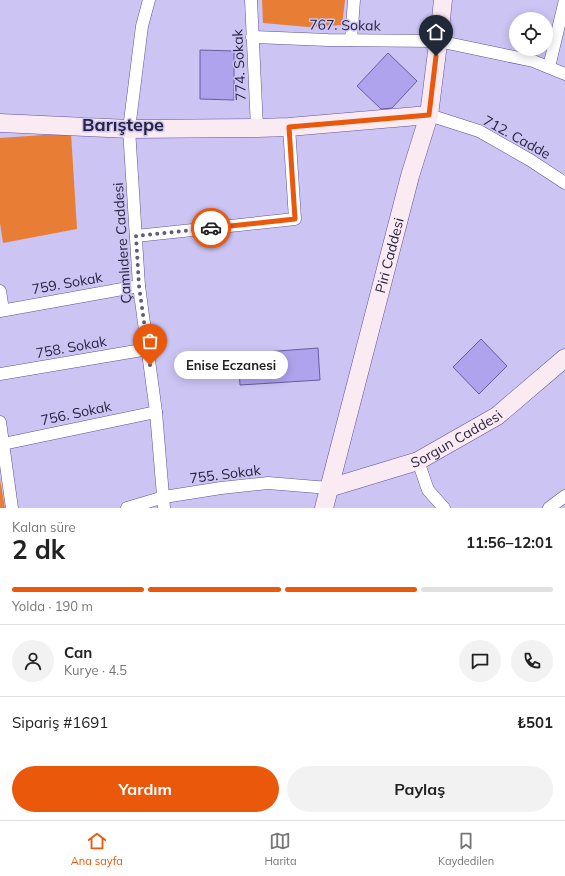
<!DOCTYPE html>
<html lang="tr">
<head>
<meta charset="utf-8">
<style>
	:root { --surface:#fff; --page:#f2f2f2; --text:#222; --muted:#767676; --line:#e0e0e0; --accent:#ea580c }
	body { margin:0; font-family:Mulish,sans-serif; background:var(--page); color:var(--text); height:100vh; display:flex; flex-direction:column; font-size:15px; white-space:nowrap }
	* { box-sizing:border-box; margin:0 }
	p { font-size:13px; color:var(--muted) }
	.icon { flex:none; width:22px; height:22px; fill:none; stroke:currentColor; stroke-width:2; stroke-linecap:round; stroke-linejoin:round }
	.map { position:relative; height:508px; overflow:hidden }
	.drawer { display:flex; flex-direction:column; background:var(--surface); flex:1 }
	.drawer>* { flex:none }
	.tools { position:absolute; left:509px; top:12px; display:grid; gap:8px }
	.tools a { display:grid; place-items:center; width:44px; height:44px; border-radius:50%; background:var(--surface); box-shadow:0 2px 10px #0003; font-size:20px }
	.pin { position:absolute; display:grid; place-items:center; width:34px; height:34px; color:#fff; margin:-41px -17px; border-radius:50% 50% 50% 0; rotate:-45deg; box-shadow:0 0 4px #0007 }
	.pin .icon { rotate:45deg }
	.courier { position:absolute; display:grid; place-items:center; width:40px; height:40px; margin:-20px; border:3px solid #ea580c; border-radius:50%; background:#fff; color:#222; box-shadow:0 1px 5px #0007 }
	.bubble { position:absolute; height:28px; border-radius:14px; background:var(--surface); box-shadow:0 2px 10px #0003; font-size:13px; font-weight:700; line-height:28px; text-align:center }
	.head em { font-style:normal; font-weight:700 }
	.head div { display:flex; flex-direction:column-reverse }
	.head { display:flex; align-items:center; justify-content:space-between; height:68px; padding:0 12px }
	h1 { font-size:26px; font-weight:700; line-height:30px }
	.bar { display:grid; grid-template-columns:repeat(4,1fr); gap:6px 4px; align-content:center; height:48px; padding:0 12px }
	.bar i { height:5px; border-radius:3px; background:var(--line) }
	.bar .current { background:var(--accent) }
	.bar p { grid-column:span 4 }
	.line { display:flex; align-items:center; gap:10px; padding:0 12px; border-top:1px solid var(--line) }
	.line div { flex:1 }
	.round { display:grid; place-items:center; flex:none; width:42px; height:42px; border-radius:21px; background:var(--page) }
	.cta { display:flex; gap:8px; margin-top:auto; padding:8px 12px }
	.cta a { flex:1; height:46px; border-radius:24px; background:var(--accent); color:#fff; font-size:16px; font-weight:700; line-height:46px; text-align:center }
	.cta a+a { background:var(--page); color:var(--text) }
	.menu { display:flex; justify-content:space-around; align-items:center; height:56px; border-top:1px solid var(--line); background:var(--surface); font-size:11px; color:var(--muted) }
	.menu a { display:grid; justify-items:center; gap:2px }
	.menu .current { color:var(--accent) }
	.map>svg:first-child { display:block }
	.green { fill:#e87e35 }
	.building { fill:#afa3ee; stroke:#685ba0 }
	.lines { fill:none; stroke-linecap:round; stroke-linejoin:round }
	.street-casing { stroke:#605296; stroke-width:13 }
	.secondary-casing { stroke:#605296; stroke-width:19 }
	.street { stroke:#fff; stroke-width:12 }
	.secondary { stroke:#faebf2; stroke-width:18 }
	.done { stroke:#615c7f; stroke-width:4; stroke-dasharray:0 7.2 }
	.route { stroke:#ea580c; stroke-width:5 }
	.labels { text-anchor:middle; dominant-baseline:central; stroke-width:3; stroke-linejoin:round; paint-order:stroke }
	.street-label { font-size:14px; fill:#282340; stroke:#ccc5f4 }
	.district-label { font-size:18px; font-weight:bold; fill:#282340; stroke:#ccc5f4 }
</style>
</head>
<body>
<div class="map">
<svg width="565" height="508" viewBox="0 0 565 508">
	<rect width="100%" height="100%" fill="#ccc5f4"/>
	<g class="green">
		<path d="M262 0H345L342 25 308 27 263 23Z"/>
		<path d="M71 133 77 229 3 243 0 223V138Z"/>
		<path d="M0 479 5 508H0Z"/>
	</g>
	<g class="building">
		<path d="M200 50 234 51V100L200 99Z"/>
		<path d="M388 53 417 81 392 108 381 109 357 86Z"/>
		<path d="M481 339 507 366 479 394 453 367Z"/>
		<path d="M318 348 320 380 240 385 238 354Z"/>
	</g>
	<g class="lines">
		<g class="street-casing">
			<g id="street">
				<path d="M149 0 142 26 129 129 139 286 156 412 164 508"/>
				<path d="M251 0 257 128"/>
				<path d="M252 37 328 40 438 41 533 61 565 74"/>
				<path d="M351 40 354 0"/>
				<path d="M549 67 565 0"/>
				<path d="M429 115 479 131 530 160 565 183"/>
				<path d="M136 236 295 219 289 127"/>
				<path d="M0 291 3 310"/>
				<path d="M0 311 139 286"/>
				<path d="M0 374 148 349"/>
				<path d="M0 422 12 508"/>
				<path d="M3 444 156 412"/>
				<path d="M418 461 428 490 444 508"/>
				<path d="M127 508 164 497 221 488 268 483 329 488"/>
				<path d="M549 508 565 496"/>
			</g>
		</g>
		<g class="secondary-casing">
			<g id="secondary">
				<path d="M0 123 129 129 257 128 289 127 429 115"/>
				<path id="s1" d="M329 488 418 461 497 416 565 358"/>
				<path id="s2" d="M324 508 410 176 429 115 440 28 443 0"/>
			</g>
		</g>
		<use href="#street" class="street"/>
		<use href="#secondary" class="secondary"/>
	</g>
	<g class="lines">
		<path class="done" d="M150 365 139 286 136 236 211 228"/>
		<path class="route" d="M211 228 295 219 289 127 429 115 436 56"/>
	</g>
	<g class="labels">
		<g class="street-label">
			<text transform="translate(345 25) rotate(1)">767. Sokak</text>
			<text transform="translate(239 65) rotate(-93)">774. Sokak</text>
			<text transform="translate(517 137) rotate(29)">712. Cadde</text>
			<text transform="translate(122 243) rotate(-94)">Çamlıdere Caddesi</text>
			<text stroke="none"><textPath href="#s2" startOffset="261">Piri Caddesi</textPath></text>
			<text transform="translate(67 283) rotate(-10)">759. Sokak</text>
			<text transform="translate(71 347) rotate(-10)">758. Sokak</text>
			<text transform="translate(76 413) rotate(-12)">756. Sokak</text>
			<text stroke="none"><textPath href="#s1" startOffset="137">Sorgun Caddesi</textPath></text>
			<text transform="translate(225 474) rotate(-7)">755. Sokak</text>
		</g>
		<g class="district-label">
			<text x="123" y="124">Barıştepe</text>
		</g>
	</g>
</svg>
<div class="tools">
<a><svg class="icon" aria-label="locate" viewBox="0 0 24 24"><circle cx="12" cy="12" r="6"/><path d="M12 2v4M12 18v4M2 12h4M18 12h4"/></svg></a>
</div>
<div class="pin" style="left:150px;top:365px;background:#ea580c"><svg class="icon" aria-label="bag" viewBox="0 0 24 24"><path d="M5 8h14l-1 12H6zM9 8a3 3 0 0 1 6 0"/></svg></div>
<div class="pin" style="left:436px;top:56px;background:#1f2937"><svg class="icon" aria-label="home" viewBox="0 0 24 24"><path d="M3 11l9-7 9 7M6 9v11h12V9"/></svg></div>
<div class="courier" style="left:211px;top:228px"><svg class="icon" aria-label="car" viewBox="0 0 24 24"><path d="M5 17H2v-5l4-1 3-4h7l3 4 3 1v5h-3M9 17h6M6 11h13"/><circle cx="7" cy="17" r="2"/><circle cx="17" cy="17" r="2"/></svg></div>
<div class="bubble" style="left:174px;top:351px;width:114px">Enise Eczanesi</div>
</div>
<section class="drawer">
<div class="head"><div><h1>2 dk</h1><p>Kalan süre</p></div><em>11:56–12:01</em></div>
<div class="bar"><i class="current"></i><i class="current"></i><i class="current"></i><i></i><p>Yolda · 190 m</p></div>
<div class="line" style="height:72px"><a class="round"><svg class="icon" aria-label="person" viewBox="0 0 24 24"><circle cx="12" cy="8" r="4"/><path d="M4 21q1-7 8-7t8 7"/></svg></a><div><b>Can</b><p>Kurye · 4.5</p></div><a class="round"><svg class="icon" aria-label="chat" viewBox="0 0 24 24"><path d="M4 5h16v11H9l-5 4z"/></svg></a><a class="round"><svg class="icon" aria-label="phone" viewBox="0 0 24 24"><path d="M5 4h4l2 5-3 2q2 4 5 5l2-3 5 2v4C11 20 4 13 5 4z"/></svg></a></div>
<div class="line" style="height:52px"><div>Sipariş #1691</div><b>₺501</b></div>
<div class="cta"><a>Yardım</a><a>Paylaş</a></div>
</section>
<nav class="menu">
<a class="current"><svg class="icon" aria-label="home" viewBox="0 0 24 24"><path d="M3 11l9-7 9 7M6 9v11h12V9"/></svg>Ana sayfa</a>
<a><svg class="icon" aria-label="map" viewBox="0 0 24 24"><path d="M3 6l6-2 6 2 6-2v14l-6 2-6-2-6 2zM9 4v14M15 6v14"/></svg>Harita</a>
<a><svg class="icon" aria-label="saved" viewBox="0 0 24 24"><path d="M7 4h10v16l-5-4-5 4z"/></svg>Kaydedilen</a>
</nav>
</body>
</html>
